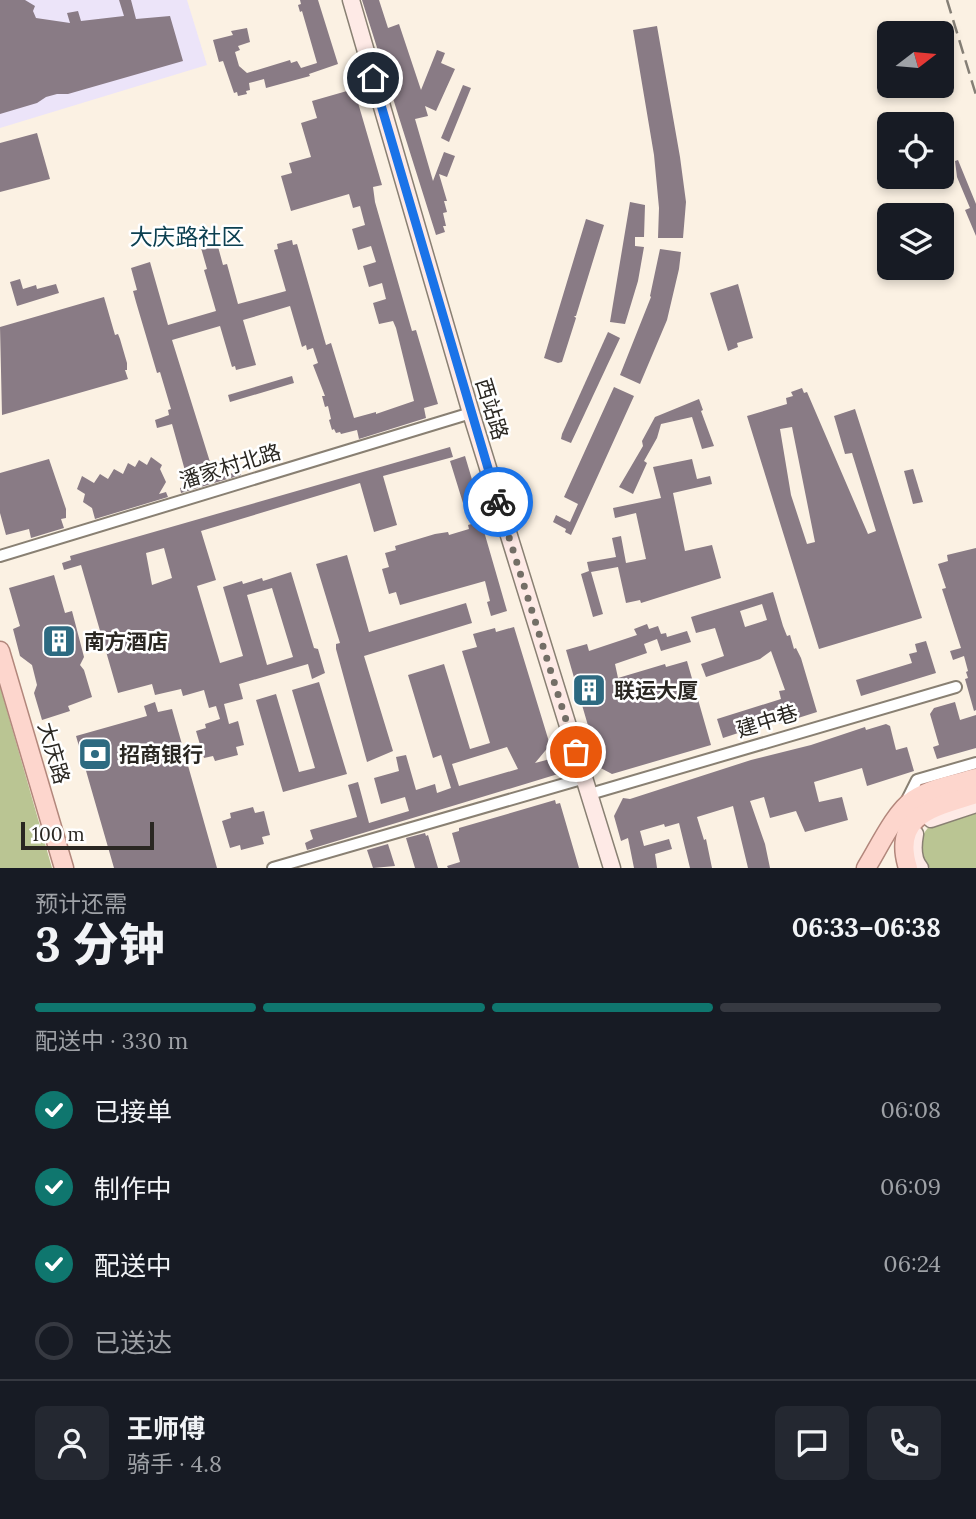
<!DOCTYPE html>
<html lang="zh">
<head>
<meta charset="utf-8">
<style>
	:root { --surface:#171b24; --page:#242831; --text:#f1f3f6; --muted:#9ea1a6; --line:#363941; --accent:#0f766e }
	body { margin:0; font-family:Lora,"Noto Sans SC",serif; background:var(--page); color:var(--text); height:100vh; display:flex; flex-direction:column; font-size:26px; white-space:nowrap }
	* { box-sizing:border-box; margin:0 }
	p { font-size:23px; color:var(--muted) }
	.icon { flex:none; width:38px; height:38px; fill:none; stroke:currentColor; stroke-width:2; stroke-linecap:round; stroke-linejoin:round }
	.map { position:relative; height:868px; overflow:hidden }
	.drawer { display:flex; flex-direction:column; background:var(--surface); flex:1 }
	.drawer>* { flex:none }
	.needle { width:46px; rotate:74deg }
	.buttons { position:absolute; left:877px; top:21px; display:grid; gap:14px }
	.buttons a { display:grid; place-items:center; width:77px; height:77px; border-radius:10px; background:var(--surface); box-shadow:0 4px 10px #0003; font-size:35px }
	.scale { position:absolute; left:21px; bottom:18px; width:133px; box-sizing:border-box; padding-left:7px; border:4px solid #2a2722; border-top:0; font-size:19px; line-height:24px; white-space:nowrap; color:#2a2722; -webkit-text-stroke:5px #fff; paint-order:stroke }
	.pin { position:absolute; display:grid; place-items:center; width:60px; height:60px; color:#fff; margin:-30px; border:4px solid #fff; border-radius:50%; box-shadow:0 2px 7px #0007 }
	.courier { position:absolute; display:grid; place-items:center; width:70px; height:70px; margin:-35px; border:5px solid #1a73e8; border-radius:50%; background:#fff; color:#222; box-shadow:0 2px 9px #0007 }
	.overview em { font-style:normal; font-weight:800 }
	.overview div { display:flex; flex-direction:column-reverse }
	.overview { display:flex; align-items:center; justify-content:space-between; height:119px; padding:0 35px }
	h1 { font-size:46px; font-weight:800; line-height:52px }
	.bar { display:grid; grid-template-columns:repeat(4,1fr); gap:10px 7px; align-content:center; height:84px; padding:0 35px }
	.bar i { height:9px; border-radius:5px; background:var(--line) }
	.bar .on { background:var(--accent) }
	.bar p { grid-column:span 4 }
	.line { display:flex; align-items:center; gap:18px; padding:0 35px; border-top:2px solid var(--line) }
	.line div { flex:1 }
	.round { display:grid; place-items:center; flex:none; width:74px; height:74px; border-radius:10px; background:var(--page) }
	ol { padding:0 35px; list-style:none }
	li { display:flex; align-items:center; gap:21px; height:77px }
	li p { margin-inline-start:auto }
	li .icon { padding:7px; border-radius:50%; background:var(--accent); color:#fff; stroke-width:4 }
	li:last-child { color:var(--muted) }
	li i { width:38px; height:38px; border:4px solid var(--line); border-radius:50% }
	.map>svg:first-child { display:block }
	.commercial { fill:#ece4f9 }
	.green { fill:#bac593 }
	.building { fill:#897b85; fill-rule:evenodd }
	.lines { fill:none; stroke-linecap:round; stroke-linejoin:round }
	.street-casing { stroke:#898073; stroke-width:14 }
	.secondary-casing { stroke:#898073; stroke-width:19 }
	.primary-casing { stroke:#b2877c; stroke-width:21 }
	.street { stroke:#fff; stroke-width:10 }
	.secondary { stroke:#feeae6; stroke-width:16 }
	.primary { stroke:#fdd6cd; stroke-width:18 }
	.rail { stroke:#857f76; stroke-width:2.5; stroke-dasharray:14 7; stroke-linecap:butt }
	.done { stroke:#736e66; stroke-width:7; stroke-dasharray:0 12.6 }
	.route { stroke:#1a73e8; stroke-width:9 }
	.labels { text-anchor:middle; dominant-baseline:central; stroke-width:5; stroke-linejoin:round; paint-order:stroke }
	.street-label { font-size:21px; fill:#2a2722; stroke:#fff }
	.poi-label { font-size:21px; font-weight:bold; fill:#2a2722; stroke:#fff; text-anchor:start }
	.neighbourhood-label { font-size:23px; fill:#0c4051; stroke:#fff }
</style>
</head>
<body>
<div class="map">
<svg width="976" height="868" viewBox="0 0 976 868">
	<rect width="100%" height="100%" fill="#fbf1e3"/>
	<path class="commercial" d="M0 0H187L207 65 0 128Z"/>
	<g class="green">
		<path d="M0 686 52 868H0Z"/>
		<path d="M976 809V868H930L922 862 917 852C927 815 942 818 976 809Z"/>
	</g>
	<g class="building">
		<path d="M0 0H25L35 6 33 11 36 18 70 23 67 13 78 11 81 21 124 16 119 0H131L136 19 170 16 183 61 68 94H57L46 97 37 103 0 114Z"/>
		<path d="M300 0H318L338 64 309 74 310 76 266 88 264 79 249 83 250 90 246 91 247 94 238 96 237 92 234 93 223 61 219 62 213 40 233 35 231 31 247 28 250 42 238 46 240 50 235 52 239 66 247 73 290 60 291 63 297 61 301 68 317 63 302 11 300 12 298 5 301 4Z"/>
		<path d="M362 0H379L388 28 399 24 421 90 437 50 445 53 441 63 455 69 436 111 425 106 428 116 415 119 433 181 444 152 455 156 447 177 439 174 447 201H444L447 212 443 213 446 226H443L445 232 436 235Z"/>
		<path d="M657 26 680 157 686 202 683 238H658L659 208 654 155 633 30Z"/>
		<path d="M463 85 471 88 449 142 441 138Z"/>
		<path d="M354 89 382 185 373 187 375 202 412 331 416 330 438 404 424 408 426 418 359 439 357 430 341 434 340 432 336 433 334 429 332 430 329 420 331 419 328 406 325 407 322 396H325L313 365 318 363 313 348 307 350 306 345 302 347 290 306 243 320 256 365 236 370 235 366 232 367 220 326 172 340 215 478 240 471 241 475 181 493 180 488 189 485 172 424 157 428 155 420 169 415 168 410 171 409 160 372 157 373 136 302 133 291 137 290 131 268 150 262 168 325 216 311 204 270 207 269 201 248 217 243 223 265 227 264 238 304 286 291 274 250 278 249 277 244 292 240 293 245 297 244 326 345 331 343 354 418 376 412V414L414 401 396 328 393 321 379 324 373 303 386 299 382 283 369 287 363 266 376 262 371 246 358 250 352 229 365 225 360 206 353 208 349 194 291 211 281 176 292 173 289 163 311 157 301 123 317 118 312 101Z"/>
		<path d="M37 133 50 179 0 192V143Z"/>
		<path d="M958 160 976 204V236L965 210 970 208 957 177 955 161Z"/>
		<path d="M630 202 645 205 644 237H635V246L644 247 638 281 625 324 610 322Z"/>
		<path d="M586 219 604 225 576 316H574L576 318 562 362 558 363 544 358Z"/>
		<path d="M660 249 681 252 679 269 667 320 640 384 620 375 651 297 650 296Z"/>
		<path d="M20 279 23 289 36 285 37 289 56 284 59 293 17 306 10 282Z"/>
		<path d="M738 284 753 338 737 343 738 347 728 351 710 293Z"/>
		<path d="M104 297 115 335 118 334 120 339 127 363V370H125L128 379 2 415 0 327Z"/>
		<path d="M608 332 620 338 571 443 561 439 562 434Z"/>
		<path d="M292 376 294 383 230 402 228 395Z"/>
		<path d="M614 387 634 396 571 535 565 532 566 529 553 522 556 515 570 522 578 504 564 497Z"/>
		<path d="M802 388 804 393 807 392 868 534 876 531 852 453 845 454 834 416 855 409 922 618 819 649 747 416 787 404 786 398 793 396 791 392ZM792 427 815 542 807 544 791 495 780 429Z"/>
		<path d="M699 399 703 410 701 411 714 446 702 449 692 417 661 424 657 438 644 461 647 463 633 494 619 487 643 446 642 441 655 417Z"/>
		<path d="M450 447 453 457 383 476 397 525 374 532 360 483 201 531 216 580 197 586 220 663 243 656 223 587 242 581 243 584 262 578 263 581 291 572 314 648 318 649 325 673 312 679 308 664 239 684 243 699 224 704 229 724 238 721 244 745 236 747 238 755 215 761 213 756 204 758 196 731 206 728 205 724 220 719 216 706 209 708 204 690 183 696 181 689 155 695 152 684 118 693 81 565 64 570 62 563 71 560 70 556ZM164 548 172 578 152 585 146 553ZM272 588 293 657 267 665 247 595Z"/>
		<path d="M465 456 479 503 472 505 471 501 463 503 450 461Z"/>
		<path d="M151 457 162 465 160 469 166 482 159 494 166 492 168 497 95 519 92 508 83 502 85 494 77 489 82 476 94 483 100 474 108 479 114 469 123 474 128 463 135 467 139 460 147 465Z"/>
		<path d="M49 459 66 509V518L61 519 64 528 31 538 29 529 6 535 0 513V473Z"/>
		<path d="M692 459 697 479 710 476 712 484 673 493 685 551 712 545 721 578 641 603 640 600 626 603 618 567 591 572 603 614 593 617 581 574 589 571 587 562 616 557 612 538 621 536 626 563 646 559 636 513 615 518 613 508 661 498 653 467Z"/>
		<path d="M913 469 923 502 913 504 904 471Z"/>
		<path d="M481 521 507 611 491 616 487 602 490 601 485 581 400 605 396 592 389 594 382 569 389 567 385 553 396 550 395 546 435 534 448 532 449 535 469 529 468 525Z"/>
		<path d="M976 548V710L974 711 965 679 968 678 966 672 968 671 964 656 953 660 950 651 961 648 942 589 946 588 938 564 948 561 947 555Z"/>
		<path d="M347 555 369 632 466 603 472 623 364 656 393 751 367 762 336 649V644L340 643 316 564Z"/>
		<path d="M54 575 65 613 72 611 84 657 80 665 84 670 92 697 68 706 70 711 42 720 34 693 37 685 32 665 20 656 13 629 20 626 9 588Z"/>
		<path d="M773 592 783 626 787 636 790 635 794 649 796 648 801 658 817 712 779 724 778 720 723 738 717 719 781 699 779 691 785 690 771 651 760 659 706 677 701 664 724 656 715 628 696 633 691 617ZM762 604 767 620 745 627 740 611Z"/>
		<path d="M647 624 649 629 658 626 661 634 666 633 667 637 687 631 691 642 661 651 657 639 644 644 647 653 615 664 618 678 665 664 666 667 687 661 711 745 612 774 595 765 584 730 589 729 566 650 587 644 589 651 637 635 634 629Z"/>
		<path d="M514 627 550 745 535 763 554 758 558 774 307 850 305 843 313 839 310 830 357 817 348 785 358 782 369 823 409 811 405 797 381 804 374 778 399 771 396 757 406 755 416 790 435 784 437 793 451 788 441 755 433 758 408 675 444 664 470 749 490 743 462 651 477 647 473 634 495 628 496 632ZM507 747 518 769 459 786 452 764Z"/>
		<path d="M926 641 936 673 861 696 856 680 912 663 909 654 917 652 915 644Z"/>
		<path d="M319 682 347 774 283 792 256 700 276 694 299 772 315 768 292 690Z"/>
		<path d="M155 702 158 712 172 709 217 868H114L76 736 147 716 144 706Z"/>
		<path d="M955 702 960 720 976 715V748L937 759 933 747 939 745 930 714 934 708Z"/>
		<path d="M886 724 890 726 896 750 907 747 914 771 867 786 862 768 814 782 819 802 842 797 848 820 805 832 796 811 770 818 764 797 750 801 765 844 770 868H748L733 806 697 817 704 840 706 839 712 868H690L679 823 665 827 664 824 640 831 644 846 669 839 672 849 655 854 657 868H634L628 838 621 841 614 816 623 798 630 799 751 760 811 745 865 727 866 730Z"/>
		<path d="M555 800 556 804 560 803 579 868H448L447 866 460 862 452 833 459 831V828Z"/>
		<path d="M253 807 255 813 264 811 270 835 262 837 264 844 241 850 240 845 230 848 222 821 231 818 230 813Z"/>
		<path d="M425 833 426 836 428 835 438 868H415L406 838Z"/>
		<path d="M388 844 395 866 373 868 367 850Z"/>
	</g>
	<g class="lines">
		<g class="street-casing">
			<g id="street">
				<path d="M0 556 471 413"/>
				<path d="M590 794 956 687"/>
				<path d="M905 804 917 780 976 763"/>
				<path d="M273 868 585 778"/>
			</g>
		</g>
		<g class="secondary-casing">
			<g id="secondary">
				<path d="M351 0 471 413 612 868"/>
				<path d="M931 819 976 804"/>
				<path d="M915 834C913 845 912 859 920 868"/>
			</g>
		</g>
		<g class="primary-casing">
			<g id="primary">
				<path d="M0 651 64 868"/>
				<path d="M866 868C878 849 895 812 913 800 931 788 955 784 976 778"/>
				<path d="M908 868C891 814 936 807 976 794"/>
			</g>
		</g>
		<use href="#street" class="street"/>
		<use href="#secondary" class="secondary"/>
		<use href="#primary" class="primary"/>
		<path class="rail" d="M947 0 976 95"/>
	</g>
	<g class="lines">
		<path class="done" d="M498 502 576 752"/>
		<path class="route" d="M373 78 498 502"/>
	</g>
	<defs>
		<g id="building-square" transform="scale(1.75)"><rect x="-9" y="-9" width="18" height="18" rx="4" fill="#2d6a81" stroke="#fff"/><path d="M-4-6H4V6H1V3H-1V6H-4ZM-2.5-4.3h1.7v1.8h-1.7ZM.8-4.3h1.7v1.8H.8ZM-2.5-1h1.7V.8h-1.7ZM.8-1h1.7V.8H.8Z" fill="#fff"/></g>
		<g id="bank-square" transform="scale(1.75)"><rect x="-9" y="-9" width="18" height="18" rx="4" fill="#2d6a81" stroke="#fff"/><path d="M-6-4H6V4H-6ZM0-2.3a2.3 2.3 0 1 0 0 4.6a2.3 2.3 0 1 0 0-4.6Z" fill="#fff"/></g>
	</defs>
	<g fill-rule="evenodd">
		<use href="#building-square" x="59" y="641"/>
		<use href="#building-square" x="589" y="690"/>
		<use href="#bank-square" x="95" y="754"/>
	</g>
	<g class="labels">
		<g class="street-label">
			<text transform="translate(492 409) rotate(73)">西站路</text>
			<text transform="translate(230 466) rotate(-17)">潘家村北路</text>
			<text transform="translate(767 721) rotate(-17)">建中巷</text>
			<text transform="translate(54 753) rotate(74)">大庆路</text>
		</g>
		<g class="poi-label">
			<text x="84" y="641">南方酒店</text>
			<text x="614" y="690">联运大厦</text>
			<text x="119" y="754">招商银行</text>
		</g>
		<g class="neighbourhood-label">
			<text x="187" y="236">大庆路社区</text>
		</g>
	</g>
</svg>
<div class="buttons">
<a><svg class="needle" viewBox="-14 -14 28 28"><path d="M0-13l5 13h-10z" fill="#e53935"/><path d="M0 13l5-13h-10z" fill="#9ea1a6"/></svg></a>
<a><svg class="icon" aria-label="locate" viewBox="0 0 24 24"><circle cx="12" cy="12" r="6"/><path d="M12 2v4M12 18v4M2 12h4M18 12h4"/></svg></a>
<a><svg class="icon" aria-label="layers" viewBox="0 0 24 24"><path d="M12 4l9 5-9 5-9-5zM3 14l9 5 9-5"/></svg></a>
</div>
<div class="scale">100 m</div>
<div class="pin" style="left:576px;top:752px;background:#ea580c"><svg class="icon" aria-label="bag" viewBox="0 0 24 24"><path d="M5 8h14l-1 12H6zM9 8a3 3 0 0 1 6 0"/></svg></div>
<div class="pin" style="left:373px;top:78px;background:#1f2937"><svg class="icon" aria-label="home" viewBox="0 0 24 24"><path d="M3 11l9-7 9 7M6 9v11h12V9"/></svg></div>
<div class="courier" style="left:498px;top:502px"><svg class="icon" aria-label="bike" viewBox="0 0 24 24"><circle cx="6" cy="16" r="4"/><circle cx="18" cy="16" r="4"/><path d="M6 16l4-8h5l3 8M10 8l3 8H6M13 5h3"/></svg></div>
</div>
<section class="drawer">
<div class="overview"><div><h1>3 分钟</h1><p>预计还需</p></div><em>06:33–06:38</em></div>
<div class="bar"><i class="on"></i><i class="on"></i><i class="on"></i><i></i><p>配送中 · 330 m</p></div>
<ol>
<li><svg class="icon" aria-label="check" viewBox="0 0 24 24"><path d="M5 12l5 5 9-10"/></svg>已接单<p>06:08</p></li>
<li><svg class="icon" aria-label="check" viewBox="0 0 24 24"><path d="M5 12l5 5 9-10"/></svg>制作中<p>06:09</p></li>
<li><svg class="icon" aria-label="check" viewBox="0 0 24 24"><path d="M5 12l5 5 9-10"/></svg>配送中<p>06:24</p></li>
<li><i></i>已送达</li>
</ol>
<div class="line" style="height:126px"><a class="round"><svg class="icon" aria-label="person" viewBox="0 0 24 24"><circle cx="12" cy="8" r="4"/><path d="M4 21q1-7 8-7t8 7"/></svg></a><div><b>王师傅</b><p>骑手 · 4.8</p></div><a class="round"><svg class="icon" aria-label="chat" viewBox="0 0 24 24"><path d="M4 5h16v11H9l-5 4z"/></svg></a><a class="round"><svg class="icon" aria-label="phone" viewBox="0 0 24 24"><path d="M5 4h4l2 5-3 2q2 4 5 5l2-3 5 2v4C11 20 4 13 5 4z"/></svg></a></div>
</section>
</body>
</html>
